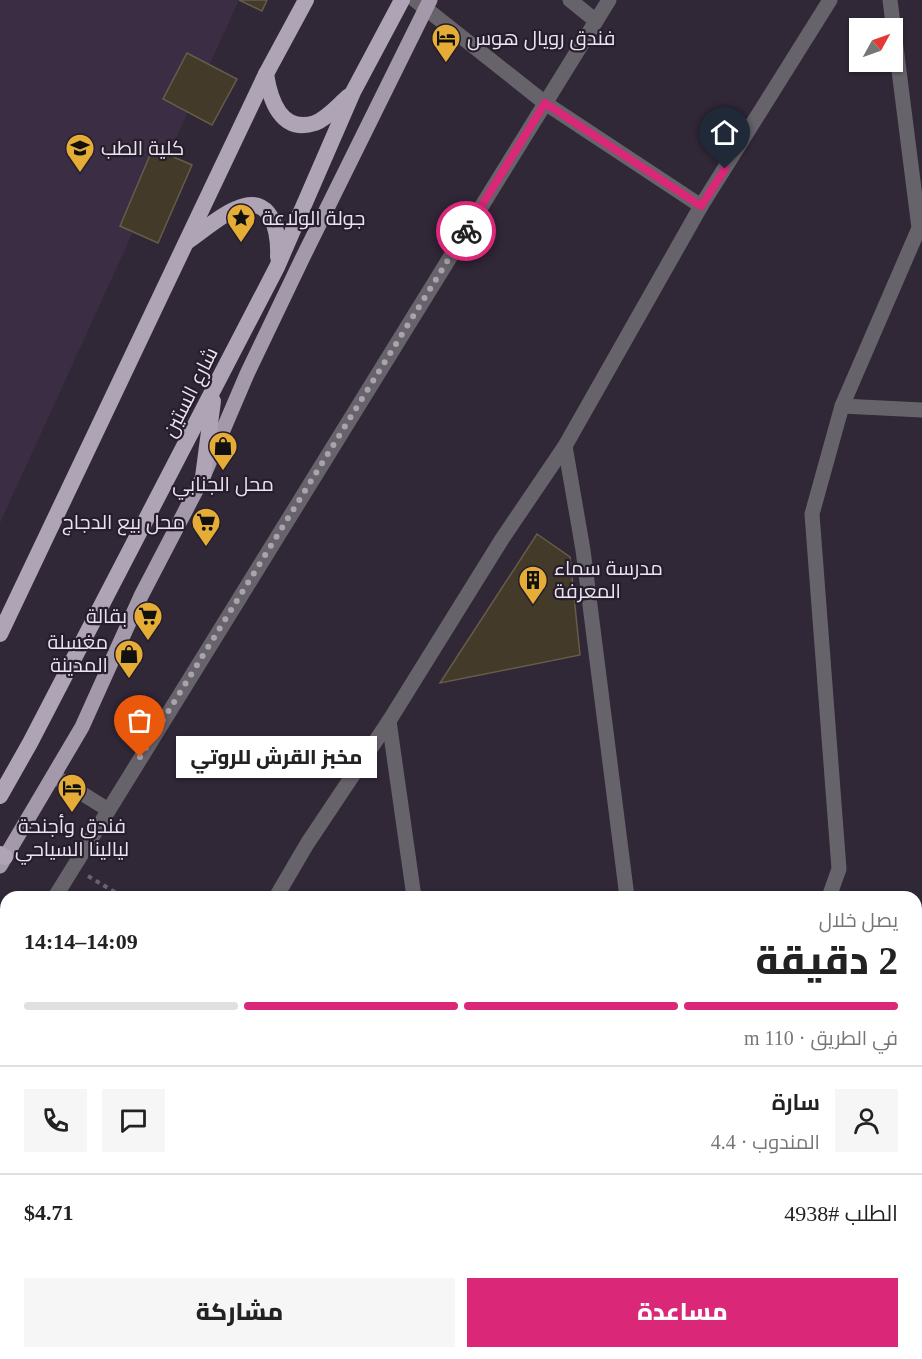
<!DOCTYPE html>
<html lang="ar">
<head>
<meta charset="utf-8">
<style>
	:root { --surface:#fff; --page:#f6f6f6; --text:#222; --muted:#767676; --line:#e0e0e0; --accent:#db2777 }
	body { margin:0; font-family:"Times New Roman",Cairo,serif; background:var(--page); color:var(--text); direction:rtl; height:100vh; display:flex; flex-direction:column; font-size:22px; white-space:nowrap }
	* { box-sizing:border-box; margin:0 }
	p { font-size:20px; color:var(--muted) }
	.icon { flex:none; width:33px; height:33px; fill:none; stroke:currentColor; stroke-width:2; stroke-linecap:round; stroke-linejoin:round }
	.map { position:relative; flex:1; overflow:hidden; direction:ltr }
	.panel { position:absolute; left:0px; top:891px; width:922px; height:468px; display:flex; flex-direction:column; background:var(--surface); border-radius:18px 18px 0 0; box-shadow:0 2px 4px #0004; direction:rtl }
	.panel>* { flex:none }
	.needle { width:39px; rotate:50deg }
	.buttons { position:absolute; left:849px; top:18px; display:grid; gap:12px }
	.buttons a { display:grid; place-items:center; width:54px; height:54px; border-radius:0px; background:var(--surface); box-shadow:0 2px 4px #0004; font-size:30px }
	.pin { position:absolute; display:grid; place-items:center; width:51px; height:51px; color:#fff; margin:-62px -26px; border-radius:50% 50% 50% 0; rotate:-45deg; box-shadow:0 0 6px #0007 }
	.pin .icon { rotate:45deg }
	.courier { position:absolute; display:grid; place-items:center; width:60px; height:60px; margin:-30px; border:4px solid #db2777; border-radius:50%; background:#fff; color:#222; box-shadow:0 2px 8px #0007 }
	.bubble { position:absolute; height:42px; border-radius:0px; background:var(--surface); box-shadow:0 2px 4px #0004; font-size:20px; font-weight:800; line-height:42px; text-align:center; direction:rtl }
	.head em { font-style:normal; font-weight:800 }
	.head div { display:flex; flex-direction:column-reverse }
	.head { display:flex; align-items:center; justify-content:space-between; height:102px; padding:0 24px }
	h1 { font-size:39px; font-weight:800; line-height:45px }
	.bar { display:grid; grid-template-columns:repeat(4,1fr); gap:9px 6px; align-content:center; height:72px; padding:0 24px }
	.bar i { height:8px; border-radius:4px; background:var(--line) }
	.bar .active { background:var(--accent) }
	.bar p { grid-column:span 4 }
	.line { display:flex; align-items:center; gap:15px; padding:0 24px; border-top:2px solid var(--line) }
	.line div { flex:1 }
	.round { display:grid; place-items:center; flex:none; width:63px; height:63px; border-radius:0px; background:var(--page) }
	.action { display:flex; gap:12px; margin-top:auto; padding:12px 24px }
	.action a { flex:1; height:69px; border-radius:0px; background:var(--accent); color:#fff; font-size:24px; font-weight:800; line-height:69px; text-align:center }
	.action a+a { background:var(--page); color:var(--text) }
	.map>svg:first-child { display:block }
	.built { fill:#3b2e44 }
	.building { fill:#443a29; stroke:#675c4a; stroke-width:1.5 }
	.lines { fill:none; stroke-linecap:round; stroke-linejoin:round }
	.path { stroke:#6a6270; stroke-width:4; stroke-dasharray:4.5 4.5; stroke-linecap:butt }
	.minor { stroke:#67636b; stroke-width:15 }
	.primary { stroke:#a399aa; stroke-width:15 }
	.trunk { stroke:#aea4b6; stroke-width:16 }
	.done { stroke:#aaa2af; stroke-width:6; stroke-dasharray:0 10.8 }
	.route { stroke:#db2777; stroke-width:8 }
	.labels { text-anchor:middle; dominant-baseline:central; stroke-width:4.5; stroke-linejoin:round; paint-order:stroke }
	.poi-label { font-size:20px; fill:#ebe4ef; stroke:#261d2d; text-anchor:start }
	.street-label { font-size:20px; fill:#ebe4ef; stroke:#261d2d }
</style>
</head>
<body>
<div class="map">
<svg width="922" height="1359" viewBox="0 0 922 1359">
	<rect width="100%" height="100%" fill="#302737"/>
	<path class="built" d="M0 0H239L0 523Z"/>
	<g class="building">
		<path d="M239 0H267L262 11Z"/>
		<path d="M187 53 237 79 212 125 163 99Z"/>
		<path d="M153 148 192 165 158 243 120 226Z"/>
		<path d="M537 534 570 557 580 655 440 683Z"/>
	</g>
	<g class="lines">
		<path class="path" d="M88 876 123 897"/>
		<g class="minor">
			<path d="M415 0 545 103 701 206"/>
			<path d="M570 0 596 21"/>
			<path d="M842 406 922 410"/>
			<path d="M565 446 583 550 627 897"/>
			<path d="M389 721 414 897"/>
			<path d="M54 776 107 809"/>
			<path d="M55 897 609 0"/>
			<path d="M276 897 307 844 389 721 502 539 565 446 701 206 830 0"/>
			<path d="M829 897 839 869 812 514 842 406 919 228 890 0"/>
			<path d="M0 988 6 978"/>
			<path d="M0 1099 6 1103"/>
			<path d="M0 1305 6 1315"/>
			<path d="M468 1353 469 1359"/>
			<path d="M12 1359 23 1353"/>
			<path d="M244 1359 254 1353"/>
			<path d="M596 1359 603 1353"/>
		</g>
		<path class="primary" d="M0 866 82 727 141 596 203 477 247 374 302 259 430 0"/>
		<g class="trunk">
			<path d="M266 74C270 100 281 134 315 123 328 118 339 104 349 96"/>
			<path d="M188 241C203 231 219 216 236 209 272 192 279 232 278 257"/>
			<path d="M203 477 213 401"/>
			<path d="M0 634 266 74 306 0"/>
			<path d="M0 796 30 743 277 267 353 92 402 0"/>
			<path d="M0 854 5 857"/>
		</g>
	</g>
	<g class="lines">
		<path class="done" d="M140 757 466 231"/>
		<path class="route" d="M466 231 545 103 701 206 725 169"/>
	</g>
	<defs>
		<g id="hotel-pin" transform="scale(1.5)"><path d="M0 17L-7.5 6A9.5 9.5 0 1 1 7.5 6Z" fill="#e5ad35" stroke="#261d2d"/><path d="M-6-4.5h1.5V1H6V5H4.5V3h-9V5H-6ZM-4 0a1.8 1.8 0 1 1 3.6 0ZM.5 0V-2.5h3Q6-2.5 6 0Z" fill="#111"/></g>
		<g id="university-pin" transform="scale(1.5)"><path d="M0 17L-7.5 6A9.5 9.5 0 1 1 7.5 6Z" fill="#e5ad35" stroke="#261d2d"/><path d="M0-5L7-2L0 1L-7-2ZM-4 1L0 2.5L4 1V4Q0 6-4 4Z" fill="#111"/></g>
		<g id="sight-pin" transform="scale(1.5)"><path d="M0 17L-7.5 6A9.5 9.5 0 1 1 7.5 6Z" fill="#e5ad35" stroke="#261d2d"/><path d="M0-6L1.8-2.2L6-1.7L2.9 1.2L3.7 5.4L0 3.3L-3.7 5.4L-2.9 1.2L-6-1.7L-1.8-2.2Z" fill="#111"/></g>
		<g id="shop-pin" transform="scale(1.5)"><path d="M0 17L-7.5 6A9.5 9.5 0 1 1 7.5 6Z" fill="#e5ad35" stroke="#261d2d"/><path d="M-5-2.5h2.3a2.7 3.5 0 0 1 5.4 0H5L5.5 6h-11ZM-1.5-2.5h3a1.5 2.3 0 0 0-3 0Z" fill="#111"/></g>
		<g id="supermarket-pin" transform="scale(1.5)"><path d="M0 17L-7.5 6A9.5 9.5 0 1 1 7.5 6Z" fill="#e5ad35" stroke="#261d2d"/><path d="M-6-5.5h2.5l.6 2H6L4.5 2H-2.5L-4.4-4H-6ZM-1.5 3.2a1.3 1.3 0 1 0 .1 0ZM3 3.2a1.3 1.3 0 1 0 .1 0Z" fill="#111"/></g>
		<g id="building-pin" transform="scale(1.5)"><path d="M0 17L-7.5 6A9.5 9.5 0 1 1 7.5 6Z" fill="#e5ad35" stroke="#261d2d"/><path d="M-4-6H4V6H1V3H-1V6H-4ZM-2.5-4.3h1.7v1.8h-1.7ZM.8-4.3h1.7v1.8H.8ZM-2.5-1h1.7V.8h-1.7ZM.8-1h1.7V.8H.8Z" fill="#111"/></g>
	</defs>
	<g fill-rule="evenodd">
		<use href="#hotel-pin" x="446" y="38"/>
		<use href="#university-pin" x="80" y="148"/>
		<use href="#sight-pin" x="241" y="218"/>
		<use href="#shop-pin" x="223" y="446"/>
		<use href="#supermarket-pin" x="206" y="522"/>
		<use href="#building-pin" x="533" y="580"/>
		<use href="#supermarket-pin" x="148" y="616"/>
		<use href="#shop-pin" x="129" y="654"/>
		<use href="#hotel-pin" x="72" y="788"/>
	</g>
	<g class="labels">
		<g class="poi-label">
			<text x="467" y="38">فندق رويال هوس</text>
			<text x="101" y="148">كلية الطب</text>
			<text x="262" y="218">جولة الولاعة</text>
			<text x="223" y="484" text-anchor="middle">محل الجنابي</text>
			<text x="185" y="522" text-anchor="end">محل بيع الدجاج</text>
			<text x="554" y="568">مدرسة سماء<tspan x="554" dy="23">المعرفة</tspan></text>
			<text x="127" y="616" text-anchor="end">بقالة</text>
			<text x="108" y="642" text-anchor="end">مغسلة<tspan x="108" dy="23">المدينة</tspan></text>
			<text x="72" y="826" text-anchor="middle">فندق وأجنحة<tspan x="72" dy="23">ليالينا السياحي</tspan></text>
		</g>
		<g class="street-label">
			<text transform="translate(190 392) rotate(-63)">شارع الستين</text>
		</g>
	</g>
</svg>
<div class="buttons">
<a><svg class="needle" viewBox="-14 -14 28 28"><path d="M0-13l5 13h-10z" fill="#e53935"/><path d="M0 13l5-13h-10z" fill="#767676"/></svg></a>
</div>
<div class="pin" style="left:140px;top:757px;background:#ea580c"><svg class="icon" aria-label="bag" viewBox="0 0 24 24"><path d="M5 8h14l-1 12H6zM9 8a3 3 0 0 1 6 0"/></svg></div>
<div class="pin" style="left:725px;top:169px;background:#1f2937"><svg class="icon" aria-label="home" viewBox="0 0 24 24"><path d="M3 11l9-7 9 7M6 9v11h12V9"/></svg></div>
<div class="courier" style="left:466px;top:231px"><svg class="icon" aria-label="bike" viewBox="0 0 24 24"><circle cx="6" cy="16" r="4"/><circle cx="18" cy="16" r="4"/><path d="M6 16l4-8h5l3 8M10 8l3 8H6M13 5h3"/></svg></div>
<div class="bubble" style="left:176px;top:736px;width:201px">مخبز القرش للروتي</div>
<section class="panel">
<div class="head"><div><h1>2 دقيقة</h1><p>يصل خلال</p></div><em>14:09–14:14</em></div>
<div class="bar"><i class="active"></i><i class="active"></i><i class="active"></i><i></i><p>في الطريق · 110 m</p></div>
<div class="line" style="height:108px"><a class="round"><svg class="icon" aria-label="person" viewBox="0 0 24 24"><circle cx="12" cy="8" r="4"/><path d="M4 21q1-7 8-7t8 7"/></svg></a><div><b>سارة</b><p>المندوب · 4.4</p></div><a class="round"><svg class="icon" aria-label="chat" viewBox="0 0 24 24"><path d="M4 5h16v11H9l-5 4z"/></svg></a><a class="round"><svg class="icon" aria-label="phone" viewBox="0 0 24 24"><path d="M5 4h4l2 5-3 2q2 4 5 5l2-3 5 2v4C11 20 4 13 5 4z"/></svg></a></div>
<div class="line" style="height:78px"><div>الطلب #4938</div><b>$4.71</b></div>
<div class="action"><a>مساعدة</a><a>مشاركة</a></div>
</section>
</div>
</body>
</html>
